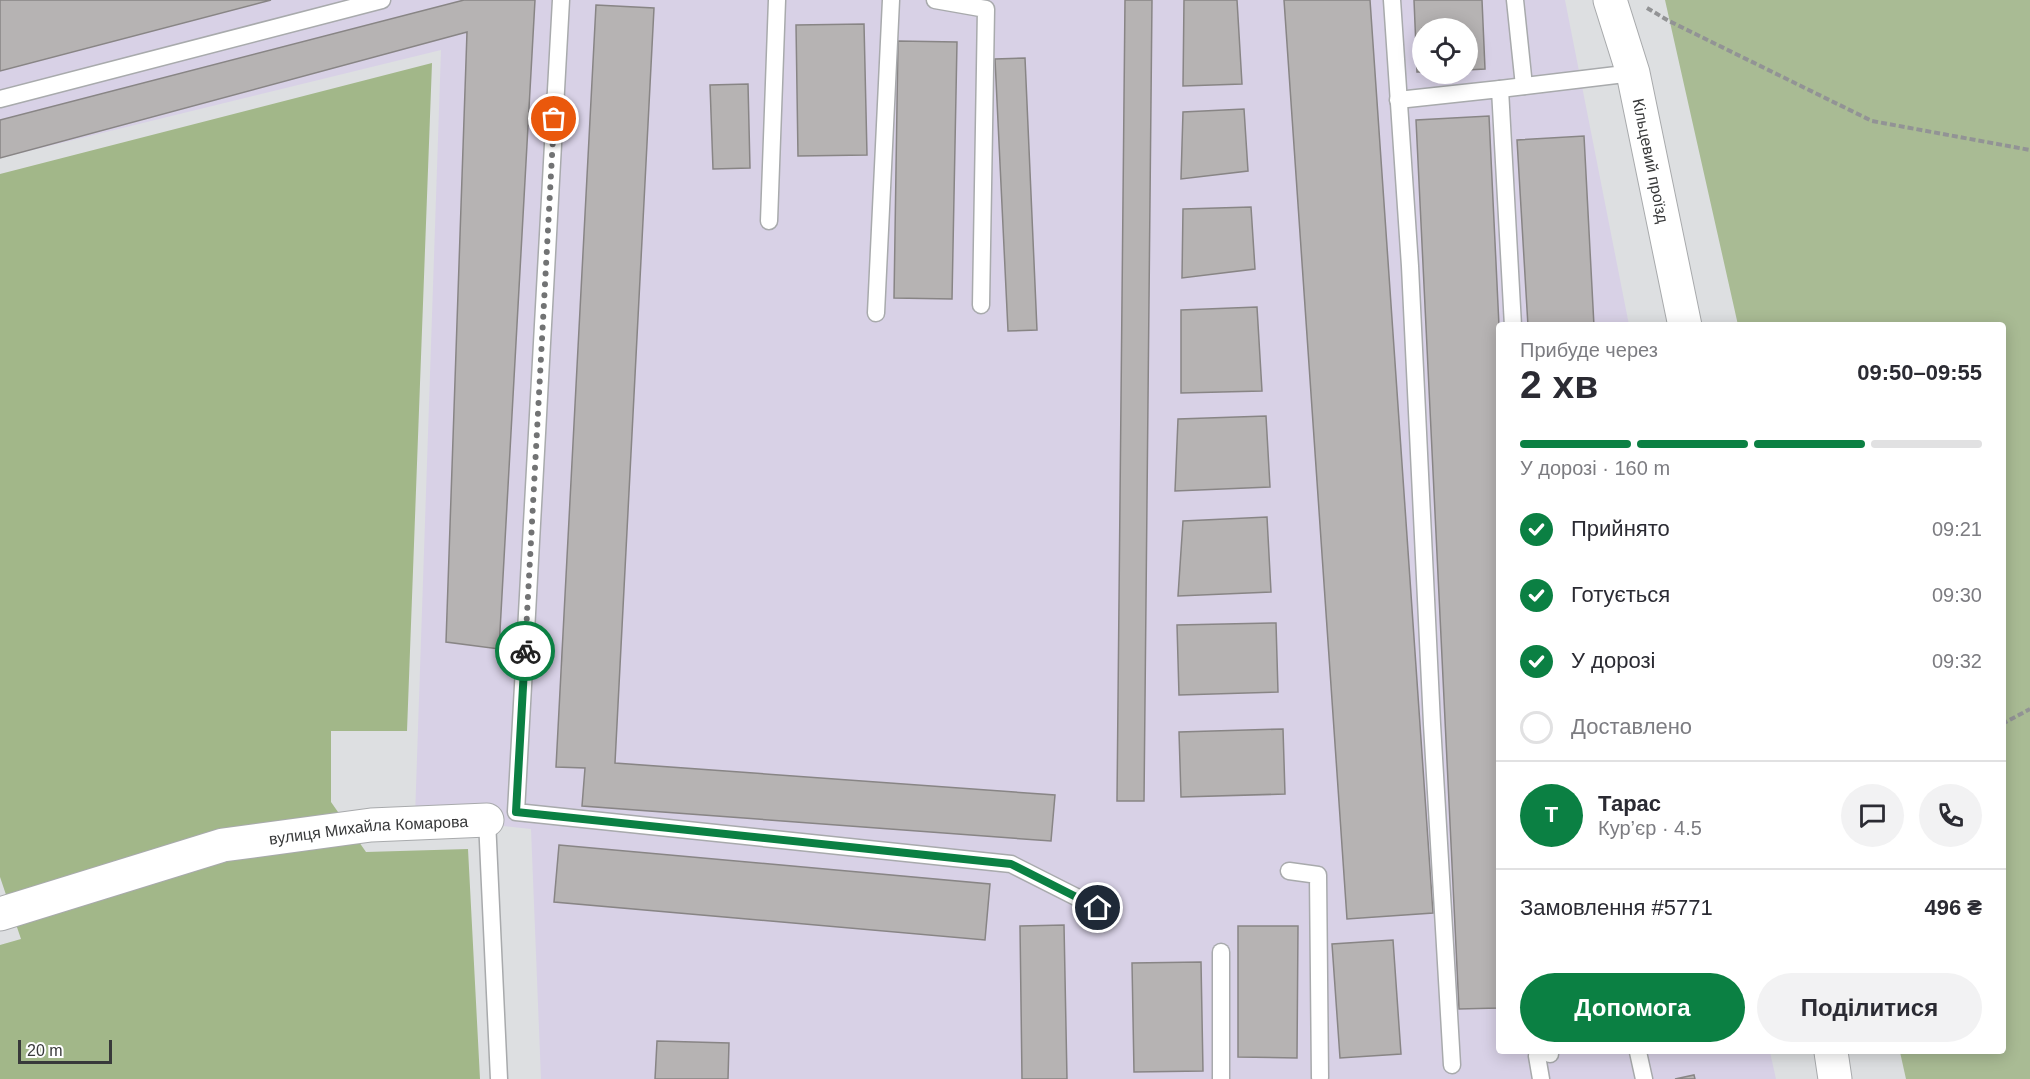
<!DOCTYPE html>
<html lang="uk">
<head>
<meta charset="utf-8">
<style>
	:root { --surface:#fff; --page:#f2f2f3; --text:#2b2b33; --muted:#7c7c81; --line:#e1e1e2; --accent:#0b8043 }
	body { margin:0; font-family:Arial,sans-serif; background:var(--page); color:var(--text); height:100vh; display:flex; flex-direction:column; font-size:22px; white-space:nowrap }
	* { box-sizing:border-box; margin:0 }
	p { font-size:20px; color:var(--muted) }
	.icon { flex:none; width:33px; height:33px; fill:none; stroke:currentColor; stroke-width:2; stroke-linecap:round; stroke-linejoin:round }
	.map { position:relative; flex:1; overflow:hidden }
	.panel { position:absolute; left:1496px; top:322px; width:510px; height:732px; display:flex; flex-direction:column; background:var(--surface); border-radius:6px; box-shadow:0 3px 15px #0003 }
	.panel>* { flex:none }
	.buttons { position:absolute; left:1412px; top:18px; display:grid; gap:12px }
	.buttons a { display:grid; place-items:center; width:66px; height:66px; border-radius:50%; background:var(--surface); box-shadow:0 3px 15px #0003; font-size:30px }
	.scale { position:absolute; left:18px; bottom:15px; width:94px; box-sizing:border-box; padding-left:6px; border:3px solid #38393a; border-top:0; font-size:16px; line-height:21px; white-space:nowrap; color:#38393a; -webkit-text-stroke:4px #fff; paint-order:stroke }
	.pin { position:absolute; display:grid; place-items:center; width:51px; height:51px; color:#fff; margin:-26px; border:3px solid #fff; border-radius:50%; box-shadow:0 2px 6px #0007 }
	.courier { position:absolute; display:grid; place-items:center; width:60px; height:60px; margin:-30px; border:4px solid #0b8043; border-radius:50%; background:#fff; color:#222; box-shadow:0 2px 8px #0007 }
	.head em { font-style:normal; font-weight:700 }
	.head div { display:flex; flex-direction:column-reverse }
	.head { display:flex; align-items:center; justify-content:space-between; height:102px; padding:0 24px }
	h1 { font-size:39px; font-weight:700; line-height:45px }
	.bar { display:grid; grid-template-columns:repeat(4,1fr); gap:9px 6px; align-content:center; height:72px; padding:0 24px }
	.bar i { height:8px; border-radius:4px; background:var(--line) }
	.bar .active { background:var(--accent) }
	.bar p { grid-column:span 4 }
	.line { display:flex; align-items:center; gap:15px; padding:0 24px; border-top:2px solid var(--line) }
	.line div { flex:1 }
	.round { display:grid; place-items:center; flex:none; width:63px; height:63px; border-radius:32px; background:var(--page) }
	ol { padding:0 24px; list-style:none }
	li { display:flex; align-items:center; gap:18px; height:66px }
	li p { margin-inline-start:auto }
	li .icon { padding:6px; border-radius:50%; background:var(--accent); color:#fff; stroke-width:4 }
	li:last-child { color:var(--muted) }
	li i { width:33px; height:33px; border:3px solid var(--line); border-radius:50% }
	.cta { display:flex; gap:12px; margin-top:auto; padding:12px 24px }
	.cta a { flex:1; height:69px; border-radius:36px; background:var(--accent); color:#fff; font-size:24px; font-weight:700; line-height:69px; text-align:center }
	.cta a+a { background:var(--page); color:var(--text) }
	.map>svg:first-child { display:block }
	.industrial { fill:#d8d1e6; fill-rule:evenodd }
	.green { fill:#a9bb94 }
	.forest { fill:#a2b789 }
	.building { fill:#b6b3b3; stroke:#888585; stroke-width:1.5 }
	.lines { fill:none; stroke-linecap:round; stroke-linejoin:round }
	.service-casing { stroke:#a8aaac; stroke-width:19 }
	.minor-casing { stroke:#a8aaac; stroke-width:35 }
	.path { stroke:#929395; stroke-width:4; stroke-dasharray:6 3; stroke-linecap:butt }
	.service { stroke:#fff; stroke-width:16 }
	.minor { stroke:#fff; stroke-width:33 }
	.done { stroke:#727374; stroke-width:6; stroke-dasharray:0 10.8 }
	.route { stroke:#0b8043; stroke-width:8 }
	.labels { text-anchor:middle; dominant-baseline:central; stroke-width:4.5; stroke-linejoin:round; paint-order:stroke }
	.street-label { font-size:16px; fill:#38393a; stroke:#fff }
</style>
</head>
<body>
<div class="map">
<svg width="2030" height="1079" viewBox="0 0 2030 1079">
	<rect width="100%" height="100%" fill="#dddfe1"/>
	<path class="industrial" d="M0 0H1565L1629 325 1498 326V1052H1770L1776 1079H541L531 829 415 817 441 50 0 158ZM1422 28H1467V74H1422Z"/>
	<path class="green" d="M1665 0H2030V1079H1906L1900 1052H2002V326L1738 325Z"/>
	<path class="forest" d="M432 63 407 731H331V802L366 852 468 849 480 1079H0V945L21 939 0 877V174Z"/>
	<g class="building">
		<path d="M0 0H271L0 71Z"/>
		<path d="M464 0H535L499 649 446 642 467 32 0 158V120Z"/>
		<path d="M1125 0H1152L1144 801H1117Z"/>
		<path d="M1184 0H1237L1242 84 1183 86Z"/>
		<path d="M1284 0H1370L1433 913 1347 919Z"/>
		<path d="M1414 0H1482L1485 69 1467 70V28H1422V72H1417Z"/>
		<path d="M596 5 654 8 615 763 1055 795 1051 841 582 806 585 768 556 767Z"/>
		<path d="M864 24 867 155 798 156 796 25Z"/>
		<path d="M898 41 957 42 952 299 894 298Z"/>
		<path d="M1025 58 1037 330 1008 331 995 59Z"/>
		<path d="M748 84 750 168 713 169 710 85Z"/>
		<path d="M1244 109 1248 171 1181 179 1183 112Z"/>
		<path d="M1489 116 1499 326 1498 1008 1459 1009 1416 120Z"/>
		<path d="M1584 136 1594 326H1528L1517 140Z"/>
		<path d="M1251 207 1255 269 1182 278 1183 209Z"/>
		<path d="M1257 307 1262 391 1181 393V310Z"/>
		<path d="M1266 416 1270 487 1175 491 1178 419Z"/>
		<path d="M1267 517 1271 592 1178 596 1183 521Z"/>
		<path d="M1276 623 1278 692 1179 695 1177 625Z"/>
		<path d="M1283 729 1285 794 1181 797 1179 732Z"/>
		<path d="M559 845 990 884 985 940 554 902Z"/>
		<path d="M1064 925 1067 1079H1022L1020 926Z"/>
		<path d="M1238 926H1298L1297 1058 1238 1057Z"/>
		<path d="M1393 940 1401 1054 1340 1058 1332 944Z"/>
		<path d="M1201 962 1203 1071 1134 1072 1132 963Z"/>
		<path d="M657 1041 729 1043 728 1079H655Z"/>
		<path d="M1694 1075 1695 1079H1675Z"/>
	</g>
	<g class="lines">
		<g class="service-casing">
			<g id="service">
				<path d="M561 0 516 812 1011 864 1098 908"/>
				<path d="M935 0 986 9 981 305"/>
				<path d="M1392 0 1410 266 1432 724 1452 1065"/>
				<path d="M1515 0 1524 86"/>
				<path d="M1500 89 1633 73"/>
				<path d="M0 99 382 0"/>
				<path d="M1398 100 1500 89 1513 326"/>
				<path d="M769 221 777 0"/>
				<path d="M876 313 891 0"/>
				<path d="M487 820 499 1079"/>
				<path d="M1289 871 1318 875 1320 1077"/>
				<path d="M1221 952V1079"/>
				<path d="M1550 1052V1054"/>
				<path d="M1638 1052 1644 1079"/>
				<path d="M1537 1056 1541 1079"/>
			</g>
		</g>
		<g class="minor-casing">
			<g id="minor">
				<path id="s1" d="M1610 0 1633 73 1685 326"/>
				<path id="s2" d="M0 914 223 845 371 825 487 820"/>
				<path d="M1831 1052 1835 1079"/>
			</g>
		</g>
		<g class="path">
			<path d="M1647 8 1669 21 1872 121 2030 150"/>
			<path d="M2002 724 2030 709"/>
		</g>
		<use href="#service" class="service"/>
		<use href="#minor" class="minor"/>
	</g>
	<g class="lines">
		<path class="done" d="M525 651 554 119"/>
		<path class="route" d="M525 651 516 812 1011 864 1098 908"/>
	</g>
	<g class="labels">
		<g class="street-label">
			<text stroke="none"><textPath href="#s1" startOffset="166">Кільцевий проїзд</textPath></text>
			<text stroke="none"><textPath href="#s2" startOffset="380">вулиця Михайла Комарова</textPath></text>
		</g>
	</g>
</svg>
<div class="buttons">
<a><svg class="icon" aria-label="locate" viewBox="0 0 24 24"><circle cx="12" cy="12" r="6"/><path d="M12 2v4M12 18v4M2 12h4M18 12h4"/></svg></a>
</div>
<div class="scale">20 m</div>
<div class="pin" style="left:554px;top:119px;background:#ea580c"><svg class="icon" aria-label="bag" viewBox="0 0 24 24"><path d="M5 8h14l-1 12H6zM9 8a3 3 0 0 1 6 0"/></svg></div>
<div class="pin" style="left:1098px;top:908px;background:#1f2937"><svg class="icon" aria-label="home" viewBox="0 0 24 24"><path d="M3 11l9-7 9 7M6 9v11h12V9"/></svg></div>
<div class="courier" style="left:525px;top:651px"><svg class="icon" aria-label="bike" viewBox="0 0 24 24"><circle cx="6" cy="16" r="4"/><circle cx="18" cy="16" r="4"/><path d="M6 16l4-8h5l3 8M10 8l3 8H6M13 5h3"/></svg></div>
<section class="panel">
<div class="head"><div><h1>2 хв</h1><p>Прибуде через</p></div><em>09:50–09:55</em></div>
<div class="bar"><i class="active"></i><i class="active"></i><i class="active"></i><i></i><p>У дорозі · 160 m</p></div>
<ol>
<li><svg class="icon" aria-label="check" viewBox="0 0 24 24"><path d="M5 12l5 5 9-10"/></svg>Прийнято<p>09:21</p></li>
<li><svg class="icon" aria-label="check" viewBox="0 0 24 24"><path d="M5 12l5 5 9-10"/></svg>Готується<p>09:30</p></li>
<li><svg class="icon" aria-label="check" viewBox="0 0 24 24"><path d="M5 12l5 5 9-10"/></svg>У дорозі<p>09:32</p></li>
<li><i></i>Доставлено</li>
</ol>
<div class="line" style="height:108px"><b class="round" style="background:var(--accent);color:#fff">Т</b><div><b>Тарас</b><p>Кур’єр · 4.5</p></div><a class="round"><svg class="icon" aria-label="chat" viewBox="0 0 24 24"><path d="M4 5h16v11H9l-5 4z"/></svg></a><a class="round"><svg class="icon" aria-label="phone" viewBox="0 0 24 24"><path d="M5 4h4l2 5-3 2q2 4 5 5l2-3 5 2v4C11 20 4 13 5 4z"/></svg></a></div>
<div class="line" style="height:78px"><div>Замовлення #5771</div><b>496 ₴</b></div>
<div class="cta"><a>Допомога</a><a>Поділитися</a></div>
</section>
</div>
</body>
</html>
